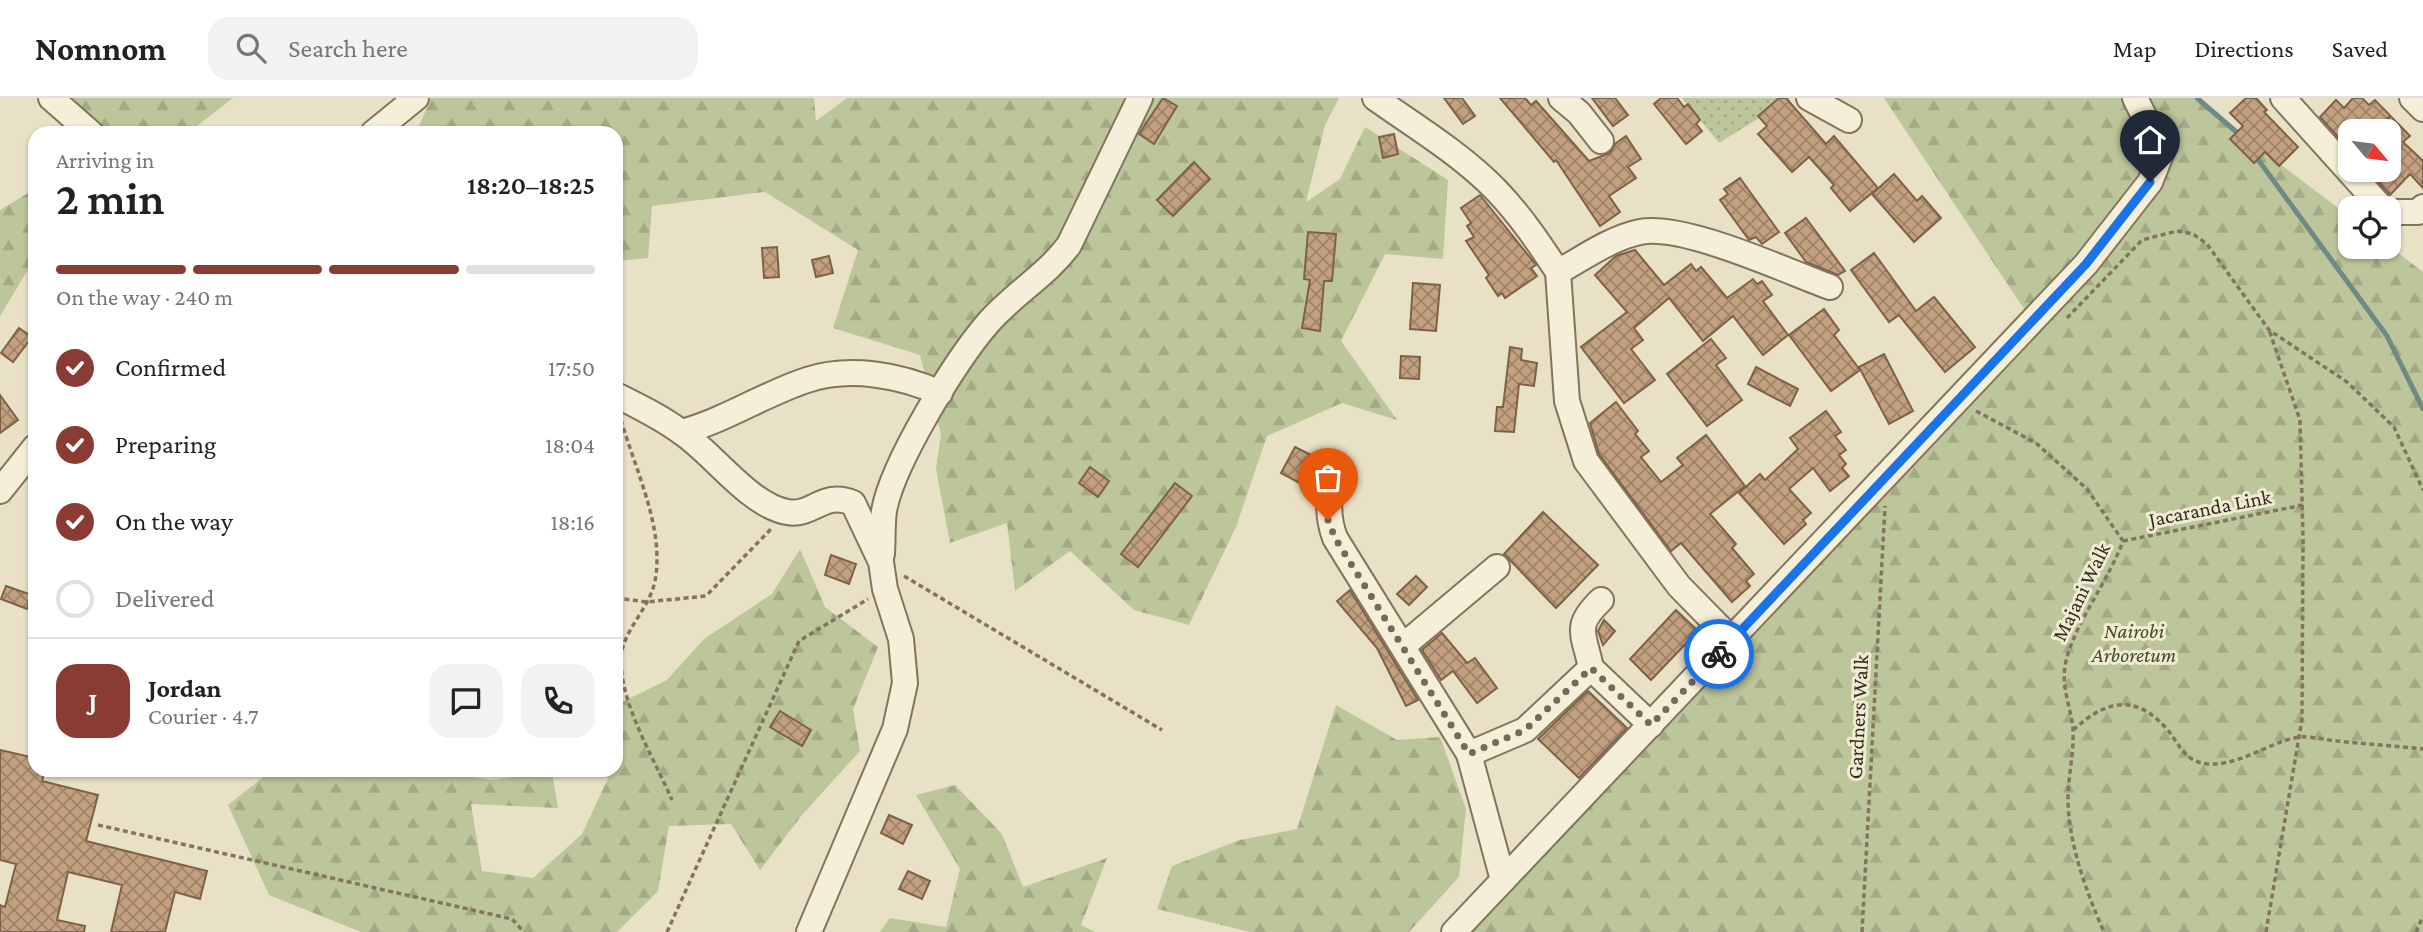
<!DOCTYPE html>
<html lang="en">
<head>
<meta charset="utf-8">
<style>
	:root { --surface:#fff; --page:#f2f2f2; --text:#222; --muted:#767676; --line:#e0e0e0; --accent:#8a3b34 }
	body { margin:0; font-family:"Crimson Pro",serif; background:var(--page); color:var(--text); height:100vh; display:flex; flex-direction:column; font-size:26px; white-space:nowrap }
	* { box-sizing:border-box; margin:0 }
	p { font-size:23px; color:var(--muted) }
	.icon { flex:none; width:38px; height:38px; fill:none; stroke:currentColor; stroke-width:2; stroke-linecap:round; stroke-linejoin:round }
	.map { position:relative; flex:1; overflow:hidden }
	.sheet { position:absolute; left:28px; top:28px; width:595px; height:651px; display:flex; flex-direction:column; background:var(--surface); border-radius:21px; box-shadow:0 2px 5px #0004 }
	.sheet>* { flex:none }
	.needle { width:46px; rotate:119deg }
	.tools { position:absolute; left:2338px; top:21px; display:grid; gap:14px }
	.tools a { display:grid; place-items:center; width:63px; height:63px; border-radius:14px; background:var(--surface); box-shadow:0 2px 5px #0004; font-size:35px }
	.pin { position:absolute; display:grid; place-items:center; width:60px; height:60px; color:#fff; margin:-72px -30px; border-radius:50% 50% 50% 0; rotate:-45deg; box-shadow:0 0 7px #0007 }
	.pin .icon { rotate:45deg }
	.courier { position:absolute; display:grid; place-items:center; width:70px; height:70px; margin:-35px; border:5px solid #1a73e8; border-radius:50%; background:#fff; color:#222; box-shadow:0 2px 9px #0007 }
	.headline em { font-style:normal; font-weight:600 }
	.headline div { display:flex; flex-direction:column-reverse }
	.headline { display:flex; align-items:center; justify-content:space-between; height:119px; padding:0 28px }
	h1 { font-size:46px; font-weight:600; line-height:52px }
	.bar { display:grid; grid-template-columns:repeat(4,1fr); gap:10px 7px; align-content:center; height:84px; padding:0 28px }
	.bar i { height:9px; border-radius:5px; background:var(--line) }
	.bar .selected { background:var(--accent) }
	.bar p { grid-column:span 4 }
	.line { display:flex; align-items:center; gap:18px; padding:0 28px; border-top:2px solid var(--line) }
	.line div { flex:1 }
	.round { display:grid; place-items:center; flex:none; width:74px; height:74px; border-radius:21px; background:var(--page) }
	ol { padding:0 28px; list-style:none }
	li { display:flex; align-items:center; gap:21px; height:77px }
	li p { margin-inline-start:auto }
	li .icon { padding:7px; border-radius:50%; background:var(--accent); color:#fff; stroke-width:4 }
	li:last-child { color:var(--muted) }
	li i { width:38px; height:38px; border:4px solid var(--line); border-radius:50% }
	header { display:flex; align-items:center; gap:42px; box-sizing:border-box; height:98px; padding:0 35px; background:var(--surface); border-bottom:2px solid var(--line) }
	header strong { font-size:33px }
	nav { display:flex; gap:38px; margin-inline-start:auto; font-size:24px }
	.search { width:490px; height:63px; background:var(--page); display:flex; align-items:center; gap:18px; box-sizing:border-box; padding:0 24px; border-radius:21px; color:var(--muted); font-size:26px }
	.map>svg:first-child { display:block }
	.grass { fill:url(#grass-dots) }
	.forest { fill:url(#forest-firs) }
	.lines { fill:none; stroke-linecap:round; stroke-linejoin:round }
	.stream { stroke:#6e8a85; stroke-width:5 }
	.building { fill:url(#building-cross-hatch); stroke:#7e6146; stroke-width:2 }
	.minor-casing { stroke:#82745d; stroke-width:28 }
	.path { stroke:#82745d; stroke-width:3.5; stroke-dasharray:5 3.5; stroke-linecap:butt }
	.minor { stroke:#f5eed8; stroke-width:24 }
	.done { stroke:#736b59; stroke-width:7; stroke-dasharray:0 12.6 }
	.route { stroke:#1a73e8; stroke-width:9 }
	.labels { text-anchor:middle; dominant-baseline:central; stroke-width:6; stroke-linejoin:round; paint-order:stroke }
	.street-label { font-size:21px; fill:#342b1f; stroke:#f1ebd4 }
	.park-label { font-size:21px; font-style:italic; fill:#414e28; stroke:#f1ebd4 }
</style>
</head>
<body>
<header>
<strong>Nomnom</strong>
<div class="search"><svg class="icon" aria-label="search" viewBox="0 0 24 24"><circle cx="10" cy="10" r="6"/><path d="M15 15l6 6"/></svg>Search here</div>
<nav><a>Map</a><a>Directions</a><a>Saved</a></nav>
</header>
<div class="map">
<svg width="2423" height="834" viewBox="0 0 2423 834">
	<defs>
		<pattern id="grass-dots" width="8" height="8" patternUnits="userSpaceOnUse" patternTransform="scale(1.75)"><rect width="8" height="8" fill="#bdc59b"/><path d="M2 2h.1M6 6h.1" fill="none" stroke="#a3a985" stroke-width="1.8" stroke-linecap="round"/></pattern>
		<pattern id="forest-firs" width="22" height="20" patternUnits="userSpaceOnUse" patternTransform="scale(1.75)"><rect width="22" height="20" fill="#bdc59b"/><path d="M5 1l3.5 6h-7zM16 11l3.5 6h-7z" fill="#a3a985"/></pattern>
		<pattern id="building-cross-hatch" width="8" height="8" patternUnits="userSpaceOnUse" patternTransform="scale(1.75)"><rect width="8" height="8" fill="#c3a180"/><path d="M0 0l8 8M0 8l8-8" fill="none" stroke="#9f8368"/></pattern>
	</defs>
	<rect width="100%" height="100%" fill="#e9e1c5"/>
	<path class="grass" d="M1682 0H1791L1719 45Z"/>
	<g class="forest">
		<path d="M60 0H233L188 35H101Z"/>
		<path d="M431 0H814L816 23 847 0H1339L1325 27 1306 104 1340 81 1365 29 1448 82 1443 161 1385 156 1341 243 1397 322 1342 305 1267 338 1236 429 1189 527 1134 512 1070 453 1015 493 1007 425 950 445 936 371 941 336 920 257 833 230 858 152 765 94 652 108 648 160 616 163V35H416Z"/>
		<path d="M1884 0H2193L2350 119V149L2389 148 2423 174V834H1444L2038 232Z"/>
		<path d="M35 91V160L0 218V112Z"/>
		<path d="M800 451 825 509 878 549 853 611 860 653 802 717 760 772 731 726 669 728 658 793 617 834H361L269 797 228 707 272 672H450V676L492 682 552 674 558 710 471 706 482 773 533 780 582 736 612 672H616V607L667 582 704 541 772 496Z"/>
		<path d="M1336 607 1397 642 1440 639 1466 711 1459 779 1409 834H1250L1157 811 1172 768 1240 742 1297 731Z"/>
		<path d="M955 687 1002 736 1023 789 1107 760 1081 827 1095 834H880L890 820 946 829 960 771 916 697Z"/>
	</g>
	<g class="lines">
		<g class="stream">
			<path d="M2197 0 2240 37"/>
			<path d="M2254 56 2387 238 2423 311"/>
		</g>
	</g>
	<g class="building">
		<path d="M1163 0 1177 8 1154 46 1139 36Z"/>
		<path d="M1444 0H1462L1475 18 1463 26Z"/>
		<path d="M1500 0H1525L1531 7 1536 3 1589 63 1610 55 1615 46 1626 38 1641 61 1628 69 1636 80 1609 98 1620 114 1600 128 1556 62 1554 64Z"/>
		<path d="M1592 0H1615L1628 17 1613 28Z"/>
		<path d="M1661 0H1677L1684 9 1688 6 1700 22 1696 26 1702 33 1686 46 1654 6Z"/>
		<path d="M1779 0H1786L1826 46 1834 38 1878 90 1850 113 1831 90 1834 87 1809 59 1792 74 1758 36 1767 28 1758 18Z"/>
		<path d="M2246 0H2256L2267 12 2264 14 2298 49 2279 68 2265 54 2254 65 2230 41 2243 28 2230 15Z"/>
		<path d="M2353 0H2362L2369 7 2375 2 2410 38 2403 44 2423 63V90L2410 76 2390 97 2373 78 2379 72H2389V19L2372 33H2347L2339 40 2320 19 2336 2 2344 10Z"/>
		<path d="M1394 36 1398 56 1383 60 1379 39Z"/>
		<path d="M1194 64 1210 81 1173 118 1157 102Z"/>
		<path d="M1894 76 1917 103 1922 98 1941 120 1914 144 1872 96Z"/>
		<path d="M1740 80 1779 134 1762 146 1756 139 1749 142 1720 102 1728 96 1724 91Z"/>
		<path d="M1480 97 1536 167 1531 170 1537 178 1505 200 1502 195 1498 198 1486 180 1489 177 1466 143 1474 139 1467 128 1471 125 1461 110Z"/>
		<path d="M1806 120 1845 173 1838 177 1806 164 1785 135Z"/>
		<path d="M1308 134 1336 136 1332 183H1324L1320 233 1302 230 1310 182 1304 181Z"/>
		<path d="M777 149 779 179 764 180 762 150Z"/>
		<path d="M1635 152 1664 187 1691 166 1696 173 1701 169 1727 200 1753 181 1757 186 1762 183 1772 197 1763 203 1788 237 1763 257 1733 218 1703 243 1669 200 1634 230 1643 242 1631 251 1655 282 1624 305 1581 249 1627 214 1595 177 1616 158Z"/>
		<path d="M1874 155 1916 213 1934 199 1975 249 1945 274 1899 217 1889 224 1851 172Z"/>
		<path d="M829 158 833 175 816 179 812 162Z"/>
		<path d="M1413 185 1440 187 1436 233 1410 231Z"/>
		<path d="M1824 211 1839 232 1834 237 1860 272 1831 293 1789 237Z"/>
		<path d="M19 230 32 239 13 264 1 255Z"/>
		<path d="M1711 241 1726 260 1716 267 1742 302 1707 328 1667 276Z"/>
		<path d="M1510 249 1522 251 1521 262 1537 265 1534 288 1519 286 1514 334 1495 333 1497 309H1503Z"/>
		<path d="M1884 256 1913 313 1889 326 1859 269Z"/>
		<path d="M1401 258 1420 259 1419 281 1400 280Z"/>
		<path d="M1756 269 1798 291 1790 308 1748 286Z"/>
		<path d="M0 297 18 322 0 335Z"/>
		<path d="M1616 304 1638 333 1635 336 1649 353 1641 359 1661 384 1683 367 1677 360 1706 337 1745 388 1710 416 1736 446 1732 450 1754 476 1746 483 1750 488 1732 504 1681 445 1671 453 1599 356 1590 325Z"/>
		<path d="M1826 313 1841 334 1835 338 1846 352 1839 357 1846 366 1842 370 1849 378 1830 393 1813 370 1789 391 1811 415 1803 422 1806 426 1784 446 1739 395 1760 376 1765 382 1798 351 1790 340Z"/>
		<path d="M1295 349 1321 362 1307 389 1281 375Z"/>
		<path d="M1090 369 1109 383 1098 399 1079 385Z"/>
		<path d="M1175 385 1192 398 1138 469 1121 456Z"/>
		<path d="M1543 414 1598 467 1556 510 1504 456Z"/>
		<path d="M831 457 856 466 849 486 825 477Z"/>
		<path d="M1416 478 1427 489 1409 507 1397 496Z"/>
		<path d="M6 488 32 497 27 511 1 501Z"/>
		<path d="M1350 492 1418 602 1406 608 1377 550 1337 503Z"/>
		<path d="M1676 512 1698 533 1651 582 1630 561Z"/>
		<path d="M1604 522 1615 533 1603 547 1598 533Z"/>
		<path d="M1442 535 1467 565 1475 560 1497 590 1477 605 1453 573 1441 582 1422 552Z"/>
		<path d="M1588 593 1627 630 1579 680 1538 641Z"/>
		<path d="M780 613 811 632 802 648 770 629Z"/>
		<path d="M0 652 35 660V672H45L42 683 98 697 86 743 207 773 200 801 175 794 165 834H111L122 787 68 774 57 822 85 828 84 834H0V807L5 809 16 766 0 762Z"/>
		<path d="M889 717 912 727 903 746 881 735Z"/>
		<path d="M908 773 930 783 922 801 899 791Z"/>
	</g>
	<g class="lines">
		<g class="minor-casing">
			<g id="minor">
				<path d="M51 0 91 35"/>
				<path d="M1375 0C1416 29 1461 56 1496 92 1520 117 1539 145 1558 174 1583 160 1611 140 1640 134 1683 125 1786 173 1830 189"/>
				<path d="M1561 0 1579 15 1601 43"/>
				<path d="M1809 0 1849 22"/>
				<path d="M2283 0 2382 110"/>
				<path d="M2412 0 2423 11"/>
				<path d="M373 35 416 0"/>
				<path d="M2389 114H2418L2423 109"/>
				<path d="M1558 174 1567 303 1586 363 1679 488 1732 542"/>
				<path d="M616 297C638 308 661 319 681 334 713 355 749 407 787 414 812 419 824 392 853 405L881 464 885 491 901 541 905 585 895 631 809 834"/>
				<path d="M682 334C726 322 764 296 807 282 850 268 900 277 940 295"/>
				<path d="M1334 372C1329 397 1326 416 1335 440L1469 656"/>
				<path d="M0 393 35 349"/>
				<path d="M882 456C883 442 882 427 884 413 892 366 956 262 988 225 1013 196 1046 178 1069 147L1140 0"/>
				<path d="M1403 548 1497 469"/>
				<path d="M1591 570C1584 535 1573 529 1601 502"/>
				<path d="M1503 782 1469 656 1525 632 1591 570 1651 627"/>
				<path d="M1454 834 2086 166 2150 84 2162 54 2135 0"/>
			</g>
		</g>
		<g class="path">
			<path d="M2067 220 2142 142 2177 133 2193 136 2207 146 2269 232 2347 284 2394 329 2423 392"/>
			<path d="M1976 313 2036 345 2087 391 2123 443C2108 484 2076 523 2066 563 2060 588 2071 608 2073 632 2074 653 2069 675 2068 696 2067 742 2086 793 2104 834"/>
			<path d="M621 322C635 371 665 431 655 483 649 513 618 536 621 567 624 613 654 660 672 702"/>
			<path d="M2123 443 2303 407"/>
			<path d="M904 478 1162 632"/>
			<path d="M616 500 647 504 706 498 771 431"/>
			<path d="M2073 632C2104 604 2133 594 2165 629 2179 644 2183 664 2208 666 2240 668 2271 643 2300 639 2312 638 2326 642 2337 643 2366 646 2394 648 2423 651"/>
			<path d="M98 727 512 821 524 834"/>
			<path d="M667 834 799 543 868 501"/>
			<path d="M1862 834 1885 408"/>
			<path d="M2266 834 2302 621 2303 440 2300 322 2269 232"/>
			<path d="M2416 834 2423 818"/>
		</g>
		<use href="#minor" class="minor"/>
	</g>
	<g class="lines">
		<path class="done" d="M1328 422 1335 440 1469 656 1525 632 1591 570 1651 627 1719 556"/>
		<path class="route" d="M1719 556 2086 166 2150 84"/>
	</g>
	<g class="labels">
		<g class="street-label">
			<text transform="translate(2210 410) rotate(-11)">Jacaranda Link</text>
			<text transform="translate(2081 494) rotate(-64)">Majani Walk</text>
			<text transform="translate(1858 619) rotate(-87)">Gardners Walk</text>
		</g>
		<g class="park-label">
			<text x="2134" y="533">Nairobi<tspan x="2134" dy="24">Arboretum</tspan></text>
		</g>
	</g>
</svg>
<div class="tools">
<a><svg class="needle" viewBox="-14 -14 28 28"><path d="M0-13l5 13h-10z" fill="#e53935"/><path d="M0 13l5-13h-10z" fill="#767676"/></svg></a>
<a><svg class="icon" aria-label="locate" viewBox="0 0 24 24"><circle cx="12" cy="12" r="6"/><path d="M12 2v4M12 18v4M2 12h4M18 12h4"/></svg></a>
</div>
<div class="pin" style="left:1328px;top:422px;background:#ea580c"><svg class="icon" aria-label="bag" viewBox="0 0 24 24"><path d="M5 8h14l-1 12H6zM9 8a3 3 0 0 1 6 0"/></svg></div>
<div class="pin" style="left:2150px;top:84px;background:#1f2937"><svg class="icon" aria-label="home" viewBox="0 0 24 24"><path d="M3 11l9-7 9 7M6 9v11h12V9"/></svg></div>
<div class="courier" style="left:1719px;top:556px"><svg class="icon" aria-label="bike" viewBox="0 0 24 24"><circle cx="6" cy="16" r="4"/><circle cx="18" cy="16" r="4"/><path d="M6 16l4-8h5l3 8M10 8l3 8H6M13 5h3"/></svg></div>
<section class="sheet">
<div class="headline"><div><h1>2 min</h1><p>Arriving in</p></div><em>18:20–18:25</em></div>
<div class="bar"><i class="selected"></i><i class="selected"></i><i class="selected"></i><i></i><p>On the way · 240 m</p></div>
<ol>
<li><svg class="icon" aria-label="check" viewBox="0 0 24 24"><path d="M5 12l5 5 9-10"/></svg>Confirmed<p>17:50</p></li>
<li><svg class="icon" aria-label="check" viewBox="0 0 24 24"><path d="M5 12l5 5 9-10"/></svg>Preparing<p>18:04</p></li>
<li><svg class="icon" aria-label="check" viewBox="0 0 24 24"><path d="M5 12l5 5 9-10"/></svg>On the way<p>18:16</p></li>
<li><i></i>Delivered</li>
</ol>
<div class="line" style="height:126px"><b class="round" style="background:var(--accent);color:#fff">J</b><div><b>Jordan</b><p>Courier · 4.7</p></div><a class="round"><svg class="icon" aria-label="chat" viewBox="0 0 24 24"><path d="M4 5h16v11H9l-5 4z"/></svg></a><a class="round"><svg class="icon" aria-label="phone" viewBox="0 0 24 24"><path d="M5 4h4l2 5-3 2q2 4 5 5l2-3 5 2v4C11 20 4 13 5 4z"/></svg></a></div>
</section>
</div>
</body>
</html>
